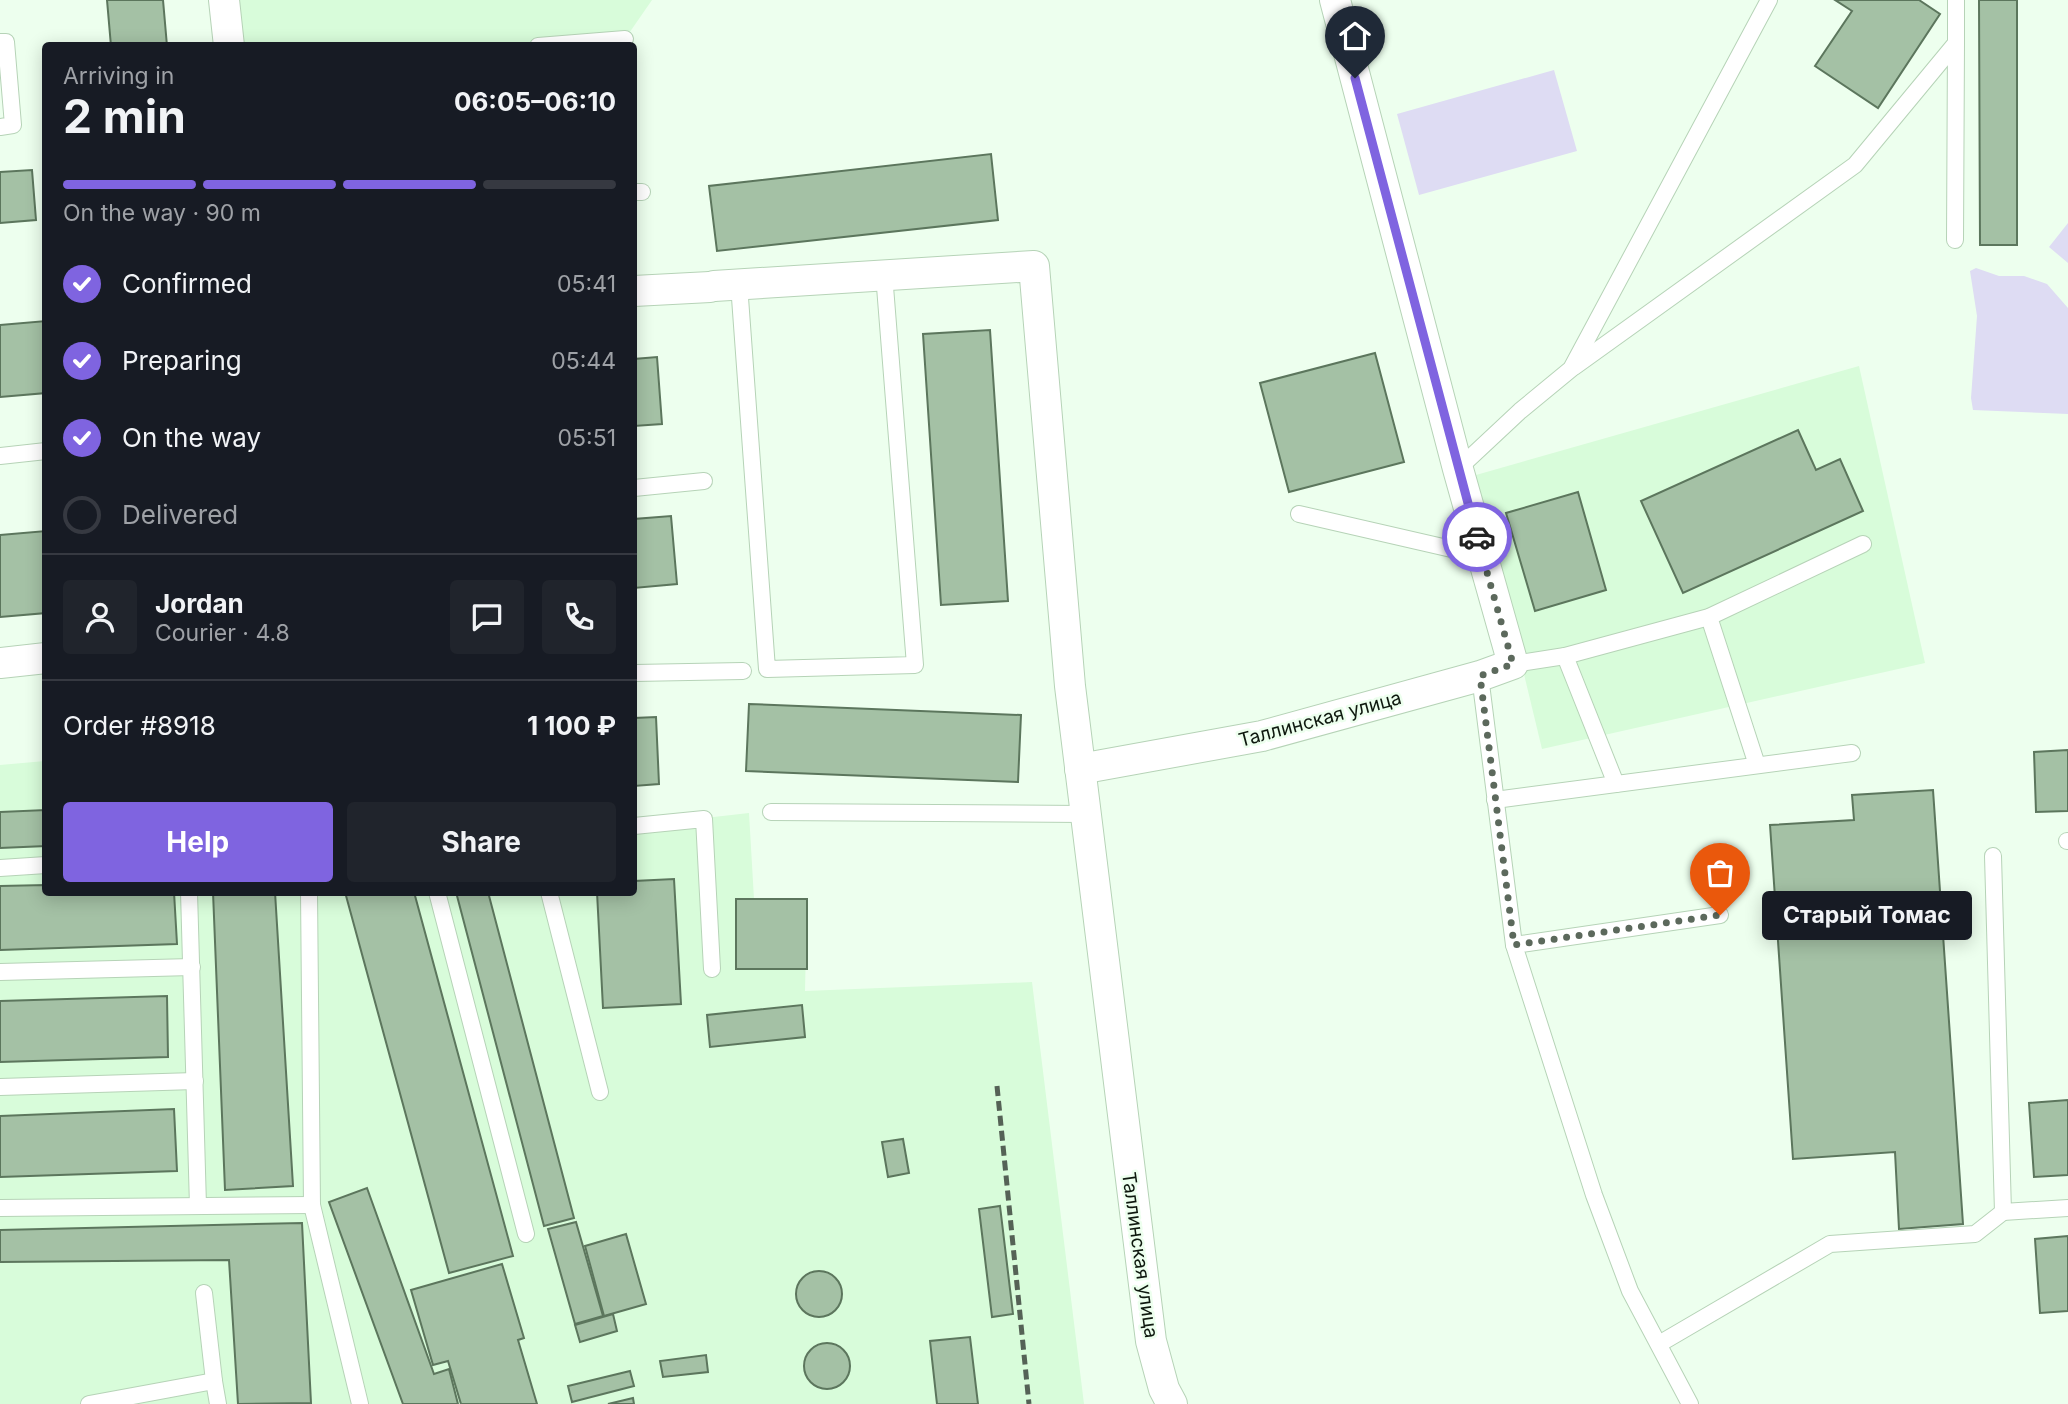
<!DOCTYPE html>
<html lang="en">
<head>
<meta charset="utf-8">
<style>
	:root { --surface:#171b24; --page:#20242c; --text:#f1f3f6; --muted:#9ea1a6; --line:#363941; --accent:#7f64e0 }
	body { margin:0; font-family:Inter,sans-serif; background:var(--page); color:var(--text); height:100vh; display:flex; flex-direction:column; font-size:26px; white-space:nowrap }
	* { box-sizing:border-box; margin:0 }
	p { font-size:23px; color:var(--muted) }
	.icon { flex:none; width:38px; height:38px; fill:none; stroke:currentColor; stroke-width:2; stroke-linecap:round; stroke-linejoin:round }
	.map { position:relative; flex:1; overflow:hidden }
	.panel { position:absolute; left:42px; top:42px; width:595px; height:854px; display:flex; flex-direction:column; background:var(--surface); border-radius:7px; box-shadow:0 4px 18px #0003 }
	.panel>* { flex:none }
	.pin { position:absolute; display:grid; place-items:center; width:60px; height:60px; color:#fff; margin:-72px -30px; border-radius:50% 50% 50% 0; rotate:-45deg; box-shadow:0 0 7px #0007 }
	.pin .icon { rotate:45deg }
	.courier { position:absolute; display:grid; place-items:center; width:70px; height:70px; margin:-35px; border:5px solid #7f64e0; border-radius:50%; background:#fff; color:#222; box-shadow:0 2px 9px #0007 }
	.bubble { position:absolute; height:49px; border-radius:7px; background:var(--surface); box-shadow:0 4px 18px #0003; font-size:23px; font-weight:700; line-height:49px; text-align:center }
	.summary em { font-style:normal; font-weight:700 }
	.summary div { display:flex; flex-direction:column-reverse }
	.summary { display:flex; align-items:center; justify-content:space-between; height:119px; padding:0 21px }
	h1 { font-size:46px; font-weight:700; line-height:52px }
	.bar { display:grid; grid-template-columns:repeat(4,1fr); gap:10px 7px; align-content:center; height:84px; padding:0 21px }
	.bar i { height:9px; border-radius:5px; background:var(--line) }
	.bar .selected { background:var(--accent) }
	.bar p { grid-column:span 4 }
	.line { display:flex; align-items:center; gap:18px; padding:0 21px; border-top:2px solid var(--line) }
	.line div { flex:1 }
	.round { display:grid; place-items:center; flex:none; width:74px; height:74px; border-radius:7px; background:var(--page) }
	ol { padding:0 21px; list-style:none }
	li { display:flex; align-items:center; gap:21px; height:77px }
	li p { margin-inline-start:auto }
	li .icon { padding:7px; border-radius:50%; background:var(--accent); color:#fff; stroke-width:4 }
	li:last-child { color:var(--muted) }
	li i { width:38px; height:38px; border:4px solid var(--line); border-radius:50% }
	.button { display:flex; gap:14px; margin-top:auto; padding:14px 21px }
	.button a { flex:1; height:80px; border-radius:7px; background:var(--accent); color:#fff; font-size:28px; font-weight:700; line-height:80px; text-align:center }
	.button a+a { background:var(--page); color:var(--text) }
	.map>svg:first-child { display:block }
	.built { fill:#d8fcda }
	.green { fill:#dedcf3 }
	.building { fill:#a4c1a5; stroke:#5c765d; stroke-width:2 }
	.lines { fill:none; stroke-linecap:round; stroke-linejoin:round }
	.service-casing { stroke:#b6d3b7; stroke-width:18 }
	.minor-casing { stroke:#b6d3b7; stroke-width:32 }
	.service { stroke:#fff; stroke-width:16 }
	.minor { stroke:#fff; stroke-width:30 }
	.rail { stroke:#556256; stroke-width:5; stroke-dasharray:10 5; stroke-linecap:butt }
	.done { stroke:#5c695c; stroke-width:7; stroke-dasharray:0 12.6 }
	.route { stroke:#7f64e0; stroke-width:9 }
	.labels { text-anchor:middle; dominant-baseline:central; stroke-width:5; stroke-linejoin:round; paint-order:stroke }
	.street-label { font-size:19px; fill:#0e180e; stroke:#edffee }
</style>
</head>
<body>
<div class="map">
<svg width="2068" height="1404" viewBox="0 0 2068 1404">
	<rect width="100%" height="100%" fill="#edffee"/>
	<g class="built">
		<path d="M224 0H652L625 39 538 46 229 45Z"/>
		<path d="M1859 366 1925 663 1542 749 1476 475Z"/>
		<path d="M45 761 46 892H634V826L749 813 754 899H807L805 991 1032 982 1084 1404H0V765Z"/>
	</g>
	<g class="green">
		<path d="M1554 70 1577 151 1419 195 1397 114Z"/>
		<path d="M2068 223V263L2049 247Z"/>
		<path d="M1976 268 1999 276H2024L2047 284 2068 308V414L1973 410 1971 398 1977 316 1970 271Z"/>
	</g>
	<g class="building">
		<path d="M107 0H163L167 46H111Z"/>
		<path d="M1835 0H1919L1940 14 1878 108 1815 66 1852 11Z"/>
		<path d="M1979 0H2017V245H1980Z"/>
		<path d="M991 154 998 220 717 251 709 186Z"/>
		<path d="M32 170 36 220 0 223V172Z"/>
		<path d="M46 321V393L0 397V325Z"/>
		<path d="M990 330 1008 601 941 605 923 334Z"/>
		<path d="M1375 353 1404 462 1289 492 1260 383Z"/>
		<path d="M657 357 662 424 634 426V359Z"/>
		<path d="M1798 430 1816 470 1840 459 1863 511 1683 593 1641 501Z"/>
		<path d="M1578 492 1606 590 1535 611 1506 513Z"/>
		<path d="M671 516 677 584 634 588V519Z"/>
		<path d="M46 531V613L0 617V535Z"/>
		<path d="M749 704 1021 715 1018 782 746 771Z"/>
		<path d="M656 717 659 784 634 786V718Z"/>
		<path d="M2068 750V811L2036 812 2034 752Z"/>
		<path d="M1933 790 1963 1224 1899 1229 1895 1152 1793 1159 1770 825 1854 820 1852 795Z"/>
		<path d="M46 810V846L0 848V812Z"/>
		<path d="M674 879 681 1004 603 1008 597 892H634V881Z"/>
		<path d="M46 885V892H174L177 944 0 950V886Z"/>
		<path d="M213 892H275L293 1186 225 1190Z"/>
		<path d="M345 892H414L513 1256 449 1273Z"/>
		<path d="M456 892H488L574 1218 544 1226Z"/>
		<rect x="736" y="899" width="71" height="70"/>
		<path d="M167 996 168 1057 0 1062V1001Z"/>
		<path d="M802 1005 805 1037 710 1047 707 1015Z"/>
		<path d="M2068 1100V1175L2034 1177 2029 1103Z"/>
		<path d="M174 1109 177 1171 0 1177V1116Z"/>
		<path d="M903 1139 909 1173 888 1177 882 1142Z"/>
		<path d="M367 1188 434 1374 449 1369 458 1404H403L329 1202Z"/>
		<path d="M1000 1206 1013 1314 992 1317 979 1209Z"/>
		<path d="M576 1222 603 1316 575 1324 548 1229Z"/>
		<path d="M302 1223 311 1403 238 1404 229 1260 0 1262V1230Z"/>
		<path d="M626 1234 646 1304 604 1316 585 1246Z"/>
		<path d="M2068 1236V1311L2040 1313 2035 1239Z"/>
		<path d="M502 1264 524 1338 518 1340 537 1404H461L448 1361 433 1365 411 1290Z"/>
		<circle cx="819" cy="1294" r="23"/>
		<path d="M613 1314 617 1331 580 1342 575 1325Z"/>
		<path d="M970 1337 978 1404H937L930 1341Z"/>
		<circle cx="827" cy="1366" r="23"/>
		<path d="M706 1355 708 1372 663 1377 660 1361Z"/>
		<path d="M630 1371 634 1386 572 1402 568 1386Z"/>
		<path d="M633 1398 634 1404H608Z"/>
	</g>
	<g class="lines">
		<g class="service-casing">
			<g id="service">
				<path d="M0 42H6L13 125 0 127"/>
				<path d="M538 46 625 39"/>
				<path d="M634 192H642"/>
				<path d="M1955 240 1956 43"/>
				<path d="M739 284 767 669 915 665 884 274"/>
				<path d="M1574 367 1855 165 1956 43V0"/>
				<path d="M0 456 46 451"/>
				<path d="M1458 469 1520 411 1571 369 1769 0"/>
				<path d="M634 488 704 481"/>
				<path d="M1299 514 1482 556"/>
				<path d="M1709 617 1757 765"/>
				<path d="M1565 656 1616 784"/>
				<path d="M1513 664 1565 656 1709 617 1863 544"/>
				<path d="M634 673 743 671"/>
				<path d="M1480 676 1514 945 1594 1195 1630 1291 1690 1404"/>
				<path d="M1495 800 1852 753"/>
				<path d="M771 812 1084 814"/>
				<path d="M634 826 704 819 712 969"/>
				<path d="M2067 841H2068"/>
				<path d="M1993 856 2003 1212 2068 1208"/>
				<path d="M0 868 46 865"/>
				<path d="M189 892 198 1206"/>
				<path d="M309 892 312 1205 360 1404"/>
				<path d="M437 892 526 1234"/>
				<path d="M549 892 600 1092"/>
				<path d="M1514 945 1720 915"/>
				<path d="M0 972 192 967"/>
				<path d="M0 1087 195 1081"/>
				<path d="M0 1208 312 1205"/>
				<path d="M204 1293 214 1381"/>
				<path d="M1659 1344 1830 1244 1975 1234 2003 1212"/>
				<path d="M89 1404 214 1381 218 1404"/>
			</g>
		</g>
		<g class="minor-casing">
			<g id="minor">
				<path d="M224 0 229 46"/>
				<path d="M714 286 1034 266 1070 686 1151 1341 1164 1389 1172 1404"/>
				<path d="M634 291 710 287"/>
				<path d="M0 663 46 658"/>
				<path d="M1080 769 1262 736 1480 676 1513 664 1458 469 1335 0"/>
			</g>
		</g>
		<use href="#service" class="service"/>
		<use href="#minor" class="minor"/>
		<path class="rail" d="M997 1086 1029 1404"/>
	</g>
	<g class="lines">
		<path class="done" d="M1477 537 1513 664 1480 676 1514 945 1720 915"/>
		<path class="route" d="M1355 78 1477 537"/>
	</g>
	<g class="labels">
		<g class="street-label">
			<text transform="translate(1320 719) rotate(-15)">Таллинская улица</text>
			<text transform="translate(1140 1255) rotate(82)">Таллинская улица</text>
		</g>
	</g>
</svg>
<div class="pin" style="left:1720px;top:915px;background:#ea580c"><svg class="icon" aria-label="bag" viewBox="0 0 24 24"><path d="M5 8h14l-1 12H6zM9 8a3 3 0 0 1 6 0"/></svg></div>
<div class="pin" style="left:1355px;top:78px;background:#1f2937"><svg class="icon" aria-label="home" viewBox="0 0 24 24"><path d="M3 11l9-7 9 7M6 9v11h12V9"/></svg></div>
<div class="courier" style="left:1477px;top:537px"><svg class="icon" aria-label="car" viewBox="0 0 24 24"><path d="M5 17H2v-5l4-1 3-4h7l3 4 3 1v5h-3M9 17h6M6 11h13"/><circle cx="7" cy="17" r="2"/><circle cx="17" cy="17" r="2"/></svg></div>
<div class="bubble" style="left:1762px;top:891px;width:210px">Старый Томас</div>
<section class="panel">
<div class="summary"><div><h1>2 min</h1><p>Arriving in</p></div><em>06:05–06:10</em></div>
<div class="bar"><i class="selected"></i><i class="selected"></i><i class="selected"></i><i></i><p>On the way · 90 m</p></div>
<ol>
<li><svg class="icon" aria-label="check" viewBox="0 0 24 24"><path d="M5 12l5 5 9-10"/></svg>Confirmed<p>05:41</p></li>
<li><svg class="icon" aria-label="check" viewBox="0 0 24 24"><path d="M5 12l5 5 9-10"/></svg>Preparing<p>05:44</p></li>
<li><svg class="icon" aria-label="check" viewBox="0 0 24 24"><path d="M5 12l5 5 9-10"/></svg>On the way<p>05:51</p></li>
<li><i></i>Delivered</li>
</ol>
<div class="line" style="height:126px"><a class="round"><svg class="icon" aria-label="person" viewBox="0 0 24 24"><circle cx="12" cy="8" r="4"/><path d="M4 21q1-7 8-7t8 7"/></svg></a><div><b>Jordan</b><p>Courier · 4.8</p></div><a class="round"><svg class="icon" aria-label="chat" viewBox="0 0 24 24"><path d="M4 5h16v11H9l-5 4z"/></svg></a><a class="round"><svg class="icon" aria-label="phone" viewBox="0 0 24 24"><path d="M5 4h4l2 5-3 2q2 4 5 5l2-3 5 2v4C11 20 4 13 5 4z"/></svg></a></div>
<div class="line" style="height:91px"><div>Order #8918</div><b>1 100 ₽</b></div>
<div class="button"><a>Help</a><a>Share</a></div>
</section>
</div>
</body>
</html>
